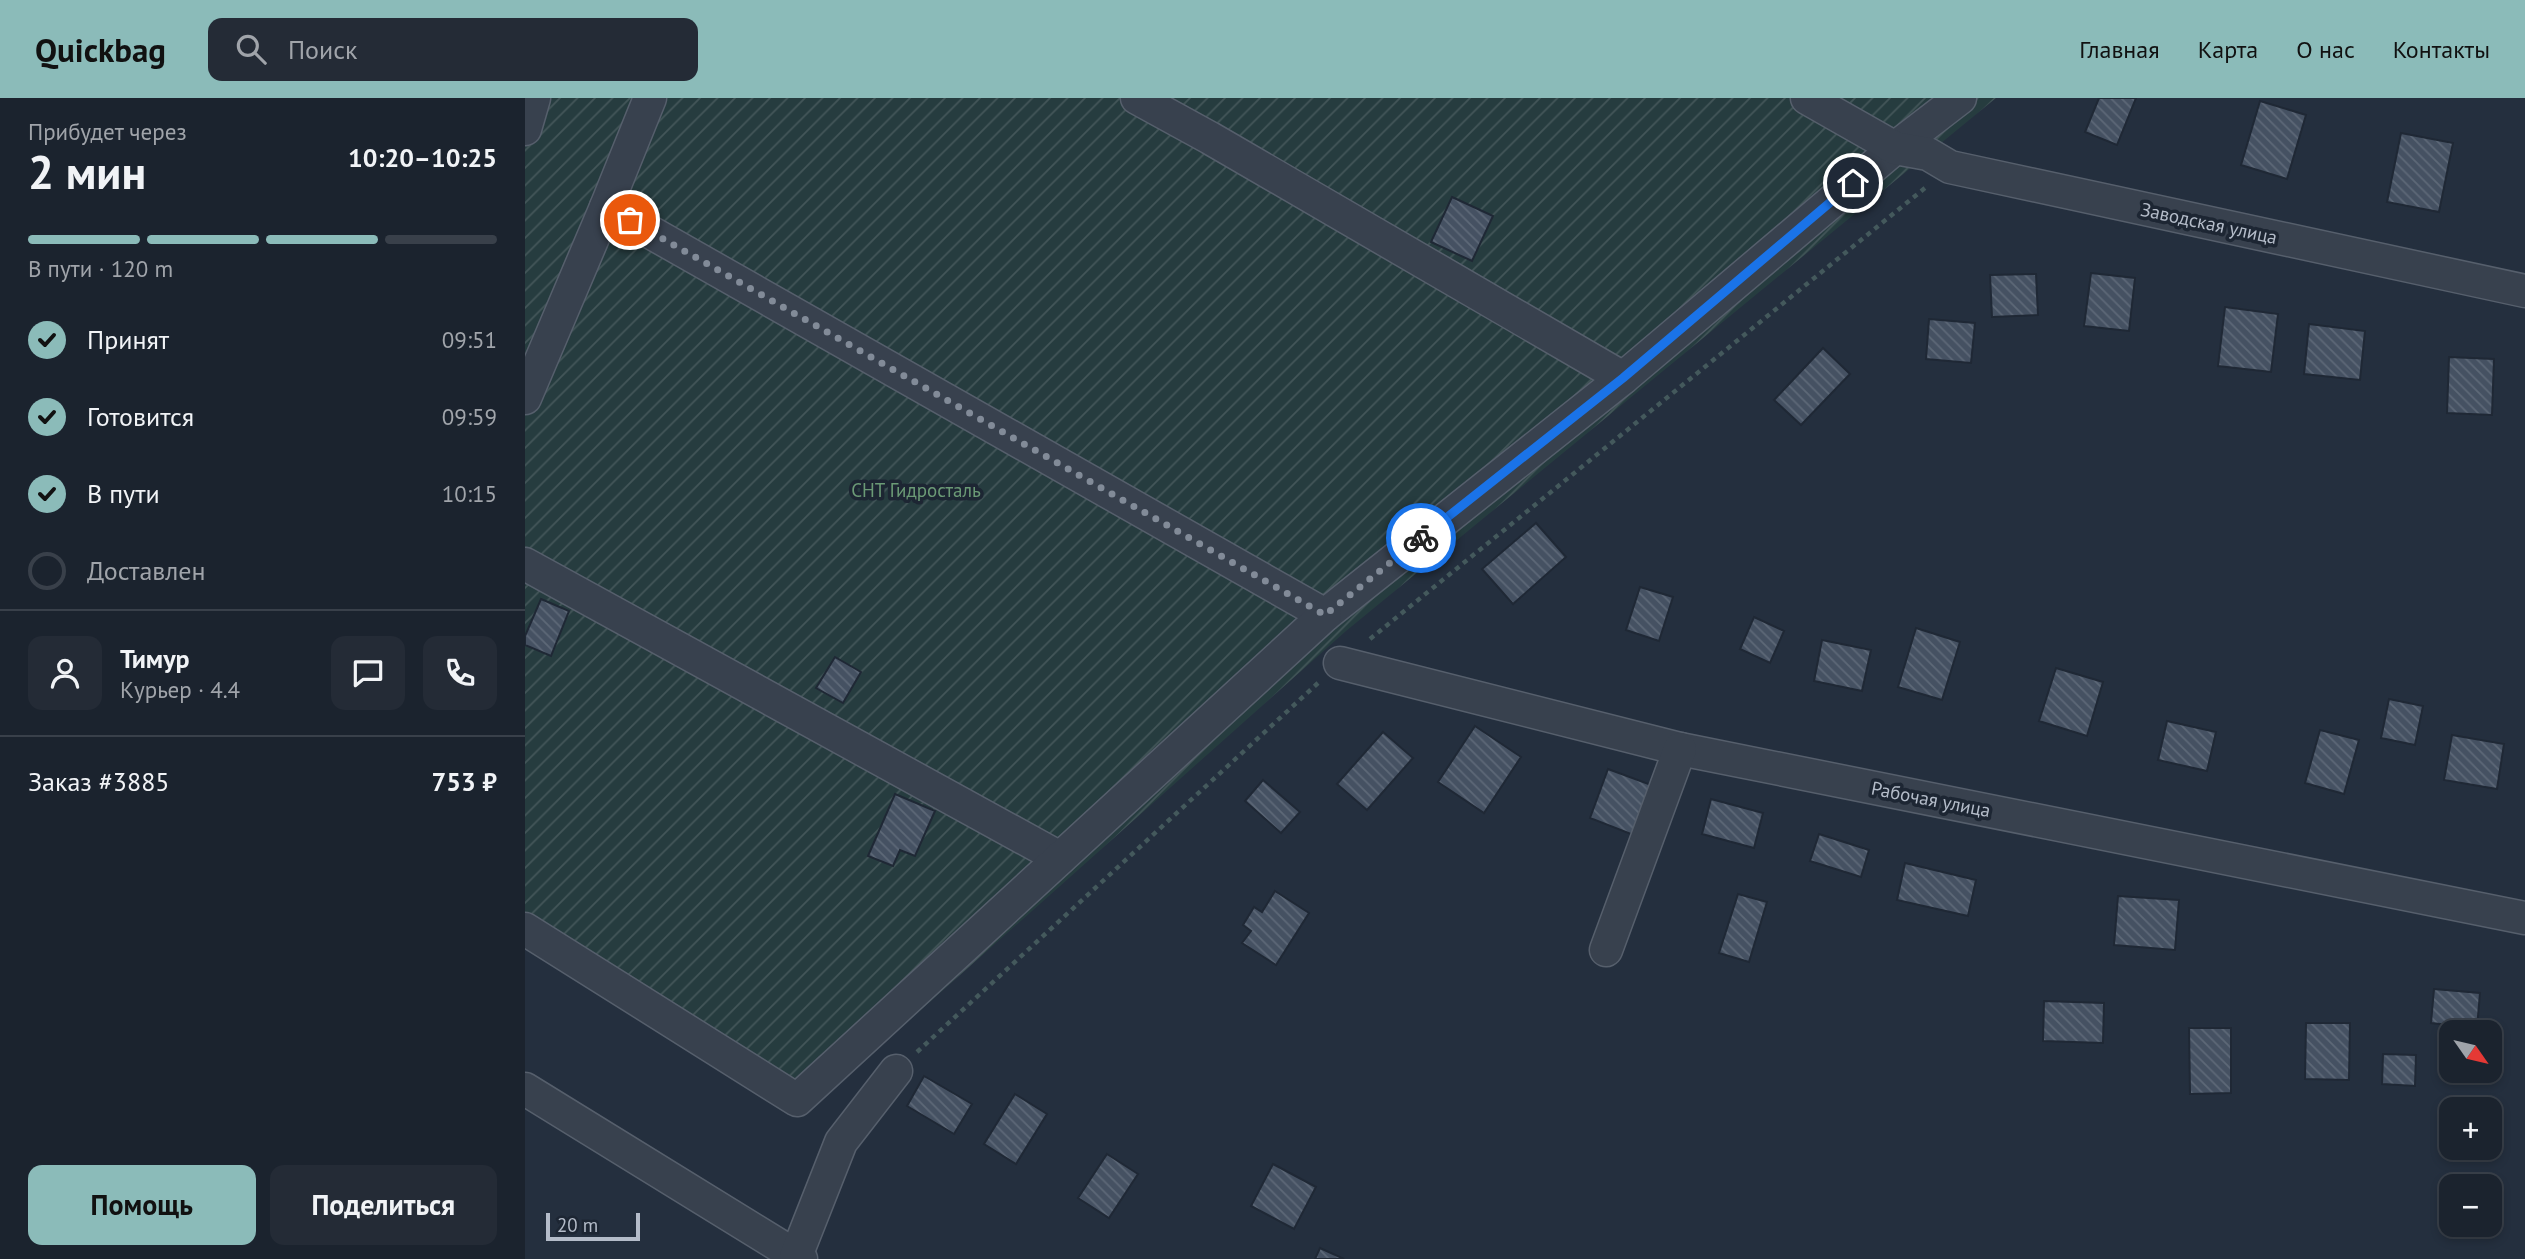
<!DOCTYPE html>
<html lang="ru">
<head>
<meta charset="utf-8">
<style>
	:root { --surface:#1b232e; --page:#242b36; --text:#f1f3f6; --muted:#a0a4aa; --line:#39404a; --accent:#8bbbb9 }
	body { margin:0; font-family:"PT Sans",sans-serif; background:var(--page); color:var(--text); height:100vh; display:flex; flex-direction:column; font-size:26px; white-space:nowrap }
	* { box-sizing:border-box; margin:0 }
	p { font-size:23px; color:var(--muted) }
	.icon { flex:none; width:38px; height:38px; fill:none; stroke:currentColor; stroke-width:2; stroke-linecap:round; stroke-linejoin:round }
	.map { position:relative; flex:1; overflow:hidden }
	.side { display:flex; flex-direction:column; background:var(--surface); width:525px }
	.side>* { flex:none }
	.needle { width:46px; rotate:124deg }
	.controls { position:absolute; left:1914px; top:922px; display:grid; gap:14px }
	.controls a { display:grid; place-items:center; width:63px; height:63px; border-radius:14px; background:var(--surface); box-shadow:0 4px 10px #0003,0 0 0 2px var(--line); font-size:35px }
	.scale { position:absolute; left:21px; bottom:18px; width:94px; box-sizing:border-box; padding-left:7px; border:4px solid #b4bcc9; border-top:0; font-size:19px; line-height:24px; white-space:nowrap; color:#b4bcc9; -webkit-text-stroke:5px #1d2633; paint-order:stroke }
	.pin { position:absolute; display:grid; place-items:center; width:60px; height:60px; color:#fff; margin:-30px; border:4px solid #fff; border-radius:50%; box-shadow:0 2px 7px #0007 }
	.courier { position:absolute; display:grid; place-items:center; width:70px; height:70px; margin:-35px; border:5px solid #1a73e8; border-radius:50%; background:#fff; color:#222; box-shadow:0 2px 9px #0007 }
	.headline em { font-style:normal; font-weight:700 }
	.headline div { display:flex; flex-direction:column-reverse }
	.headline { display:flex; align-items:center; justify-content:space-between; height:119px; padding:0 28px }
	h1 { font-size:46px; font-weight:700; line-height:52px }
	.bar { display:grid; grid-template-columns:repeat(4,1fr); gap:10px 7px; align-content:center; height:84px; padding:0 28px }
	.bar i { height:9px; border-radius:5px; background:var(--line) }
	.bar .selected { background:var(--accent) }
	.bar p { grid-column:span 4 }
	.line { display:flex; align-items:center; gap:18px; padding:0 28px; border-top:2px solid var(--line) }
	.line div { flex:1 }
	.round { display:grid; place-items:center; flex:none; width:74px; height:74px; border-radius:14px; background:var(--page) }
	ol { padding:0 28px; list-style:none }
	li { display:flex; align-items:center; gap:21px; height:77px }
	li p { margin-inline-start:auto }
	li .icon { padding:7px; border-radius:50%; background:var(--accent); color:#111; stroke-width:4 }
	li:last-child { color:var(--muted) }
	li i { width:38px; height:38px; border:4px solid var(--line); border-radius:50% }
	.button { display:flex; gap:14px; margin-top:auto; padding:14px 28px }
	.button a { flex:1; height:80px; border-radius:14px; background:var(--accent); color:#111; font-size:28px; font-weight:700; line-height:80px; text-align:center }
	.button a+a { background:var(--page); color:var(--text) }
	header { display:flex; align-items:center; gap:42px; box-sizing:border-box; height:98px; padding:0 35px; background:var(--accent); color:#111 }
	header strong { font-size:33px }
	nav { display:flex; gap:38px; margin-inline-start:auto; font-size:24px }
	.search { width:490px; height:63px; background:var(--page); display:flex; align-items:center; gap:18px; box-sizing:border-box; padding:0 24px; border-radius:14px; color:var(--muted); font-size:26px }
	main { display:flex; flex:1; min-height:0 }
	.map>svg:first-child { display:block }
	.garden { fill:url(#garden-furrows) }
	.building { fill:url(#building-back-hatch); stroke:#1f2835; stroke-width:2 }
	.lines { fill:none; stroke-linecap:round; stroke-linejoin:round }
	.minor-casing { stroke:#565f6c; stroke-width:35 }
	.path { stroke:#44595c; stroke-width:4.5; stroke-dasharray:5 5; stroke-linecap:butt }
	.minor { stroke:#38414e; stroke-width:32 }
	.done { stroke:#828b98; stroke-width:7; stroke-dasharray:0 12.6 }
	.route { stroke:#1a73e8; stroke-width:9 }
	.labels { text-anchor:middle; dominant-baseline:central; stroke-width:7; stroke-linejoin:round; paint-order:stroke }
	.street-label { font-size:19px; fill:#b4bcc9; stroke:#1d2633 }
	.park-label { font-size:19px; fill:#6b9a76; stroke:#1d2633 }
</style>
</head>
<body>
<header>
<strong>Quickbag</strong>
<div class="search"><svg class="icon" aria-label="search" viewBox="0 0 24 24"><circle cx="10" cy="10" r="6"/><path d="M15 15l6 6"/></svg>Поиск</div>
<nav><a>Главная</a><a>Карта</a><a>О нас</a><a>Контакты</a></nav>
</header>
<main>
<section class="side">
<div class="headline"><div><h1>2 мин</h1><p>Прибудет через</p></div><em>10:20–10:25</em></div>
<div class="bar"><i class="selected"></i><i class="selected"></i><i class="selected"></i><i></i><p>В пути · 120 m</p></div>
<ol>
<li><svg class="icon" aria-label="check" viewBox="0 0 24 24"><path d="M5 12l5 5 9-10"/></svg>Принят<p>09:51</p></li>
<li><svg class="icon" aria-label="check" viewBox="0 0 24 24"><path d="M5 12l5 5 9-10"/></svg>Готовится<p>09:59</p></li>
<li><svg class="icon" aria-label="check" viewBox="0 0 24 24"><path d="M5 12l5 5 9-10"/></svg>В пути<p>10:15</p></li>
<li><i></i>Доставлен</li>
</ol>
<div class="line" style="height:126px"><a class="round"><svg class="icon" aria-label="person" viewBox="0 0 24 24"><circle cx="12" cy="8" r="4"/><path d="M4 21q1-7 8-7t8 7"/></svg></a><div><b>Тимур</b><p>Курьер · 4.4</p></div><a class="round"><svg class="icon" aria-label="chat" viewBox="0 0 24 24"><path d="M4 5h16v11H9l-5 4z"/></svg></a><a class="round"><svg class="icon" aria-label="phone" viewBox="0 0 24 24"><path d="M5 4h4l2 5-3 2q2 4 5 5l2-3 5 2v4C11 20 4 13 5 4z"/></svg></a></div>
<div class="line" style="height:91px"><div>Заказ #3885</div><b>753 ₽</b></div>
<div class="button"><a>Помощь</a><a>Поделиться</a></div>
</section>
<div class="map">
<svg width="2000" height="1161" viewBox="0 0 2000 1161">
	<defs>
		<pattern id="garden-furrows" width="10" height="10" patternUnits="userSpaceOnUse" patternTransform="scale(1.75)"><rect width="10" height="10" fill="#263c3f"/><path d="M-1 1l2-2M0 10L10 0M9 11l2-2" fill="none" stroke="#435659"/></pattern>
		<pattern id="building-back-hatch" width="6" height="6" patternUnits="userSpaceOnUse" patternTransform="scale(1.75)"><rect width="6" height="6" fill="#455162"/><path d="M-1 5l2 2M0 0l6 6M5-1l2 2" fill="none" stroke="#5d6877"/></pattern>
	</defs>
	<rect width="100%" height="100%" fill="#242f3e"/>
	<path class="garden" d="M0 0H1471L821 533 278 1017 0 849Z"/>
	<g class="building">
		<path d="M1574 0H1611L1592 47 1560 34Z"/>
		<path d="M1735 3 1781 17 1762 81 1716 67Z"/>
		<path d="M1876 35 1928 45 1914 114 1862 104Z"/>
		<path d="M927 99 968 118 947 163 906 144Z"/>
		<path d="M1566 175 1610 180 1604 233 1559 228Z"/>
		<path d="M1511 176 1513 217 1467 219 1465 177Z"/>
		<path d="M1700 209 1753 216 1746 274 1693 268Z"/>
		<path d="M1404 221 1450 225 1446 265 1401 261Z"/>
		<path d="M1784 226 1840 233 1835 282 1779 276Z"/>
		<path d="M1298 250 1325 276 1276 327 1249 302Z"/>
		<path d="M1924 259 1969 261 1967 317 1922 315Z"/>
		<path d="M1011 425 1041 459 988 506 957 471Z"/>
		<path d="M1115 489 1148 499 1134 543 1101 532Z"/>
		<path d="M16 501 44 513 26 558 0 547V538Z"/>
		<path d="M1229 519 1259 533 1245 565 1215 551Z"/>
		<path d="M1391 530 1435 544 1417 602 1373 589Z"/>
		<path d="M1297 542 1346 552 1337 593 1289 583Z"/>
		<path d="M310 559 336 574 318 605 291 590Z"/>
		<path d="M1531 570 1578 584 1562 638 1514 623Z"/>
		<path d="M1864 601 1898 608 1890 647 1856 640Z"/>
		<path d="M1642 623 1691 634 1682 673 1633 662Z"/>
		<path d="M950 628 996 659 959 715 913 684Z"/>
		<path d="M1795 632 1834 642 1819 696 1780 685Z"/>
		<path d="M858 634 888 660 842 712 812 686Z"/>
		<path d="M1927 637 1979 646 1972 691 1919 682Z"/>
		<path d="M1083 671 1129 688 1111 738 1065 720Z"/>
		<path d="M738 682 775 714 756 735 720 703Z"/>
		<path d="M370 696 410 713 390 758 375 752 368 768 343 758Z"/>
		<path d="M1186 701 1238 715 1229 750 1177 736Z"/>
		<path d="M1294 736 1344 752 1336 779 1285 763Z"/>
		<path d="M1380 765 1451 782 1443 818 1372 802Z"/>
		<path d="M750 793 784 815 751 867 717 845 726 833 718 827 729 809 737 814Z"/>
		<path d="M1213 796 1242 804 1224 864 1194 855Z"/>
		<path d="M1593 798 1654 802 1650 852 1589 847Z"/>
		<path d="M1909 891 1955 895 1952 930 1906 925Z"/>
		<path d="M1519 903 1579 905 1578 945 1518 943Z"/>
		<path d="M1781 925H1825L1824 982 1780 981Z"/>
		<path d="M1664 930H1706V995L1665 996Z"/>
		<path d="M1858 956 1891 957 1890 988 1857 986Z"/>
		<path d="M399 978 447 1006 429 1036 382 1008Z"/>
		<path d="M490 996 522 1016 491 1066 459 1046Z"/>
		<path d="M582 1056 613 1076 584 1120 553 1100Z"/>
		<path d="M748 1066 791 1089 769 1131 726 1108Z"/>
		<path d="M795 1150 819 1161H790Z"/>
	</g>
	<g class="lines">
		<g class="minor-casing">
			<g id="minor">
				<path d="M125 0 81 109 800 517 1098 280"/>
				<path d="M612 0 685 40 1098 280 1370 50 1435 0"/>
				<path d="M1282 0 1370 50 1403 56 1425 69 2000 193"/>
				<path d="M0 31 9 0"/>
				<path d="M0 300 81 109"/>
				<path d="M0 466 535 760"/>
				<path d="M815 565 1155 651 2000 820"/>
				<path d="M0 831 272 1002 800 517"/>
				<path d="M1081 852 1155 651"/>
				<path d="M0 991 276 1161"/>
				<path d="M271 1158 316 1044 371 973"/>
			</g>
		</g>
		<g class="path">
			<path d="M845 541 1400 90"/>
			<path d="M392 954 793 585"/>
		</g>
		<use href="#minor" class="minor"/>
	</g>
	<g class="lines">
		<path class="done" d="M105 122 800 517 896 440"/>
		<path class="route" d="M896 440 1098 280 1328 85"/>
	</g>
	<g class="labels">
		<g class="street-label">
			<text transform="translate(1684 125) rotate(12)">Заводская улица</text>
			<text transform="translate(1406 701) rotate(11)">Рабочая улица</text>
		</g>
		<g class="park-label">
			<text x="391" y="392">СНТ Гидросталь</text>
		</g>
	</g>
</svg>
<div class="controls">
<a><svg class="needle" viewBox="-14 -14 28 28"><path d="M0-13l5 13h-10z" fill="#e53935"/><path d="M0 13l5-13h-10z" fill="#a0a4aa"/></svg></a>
<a>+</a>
<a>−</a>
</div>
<div class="scale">20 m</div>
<div class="pin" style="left:105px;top:122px;background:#ea580c"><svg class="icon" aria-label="bag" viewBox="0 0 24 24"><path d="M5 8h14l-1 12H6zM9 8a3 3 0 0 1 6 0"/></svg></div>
<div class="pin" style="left:1328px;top:85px;background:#1f2937"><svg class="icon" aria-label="home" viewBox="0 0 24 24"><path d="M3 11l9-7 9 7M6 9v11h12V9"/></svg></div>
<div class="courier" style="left:896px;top:440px"><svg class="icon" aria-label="bike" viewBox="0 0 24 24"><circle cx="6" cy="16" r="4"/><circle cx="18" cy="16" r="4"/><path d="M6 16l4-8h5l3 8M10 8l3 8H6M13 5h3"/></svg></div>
</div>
</main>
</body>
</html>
